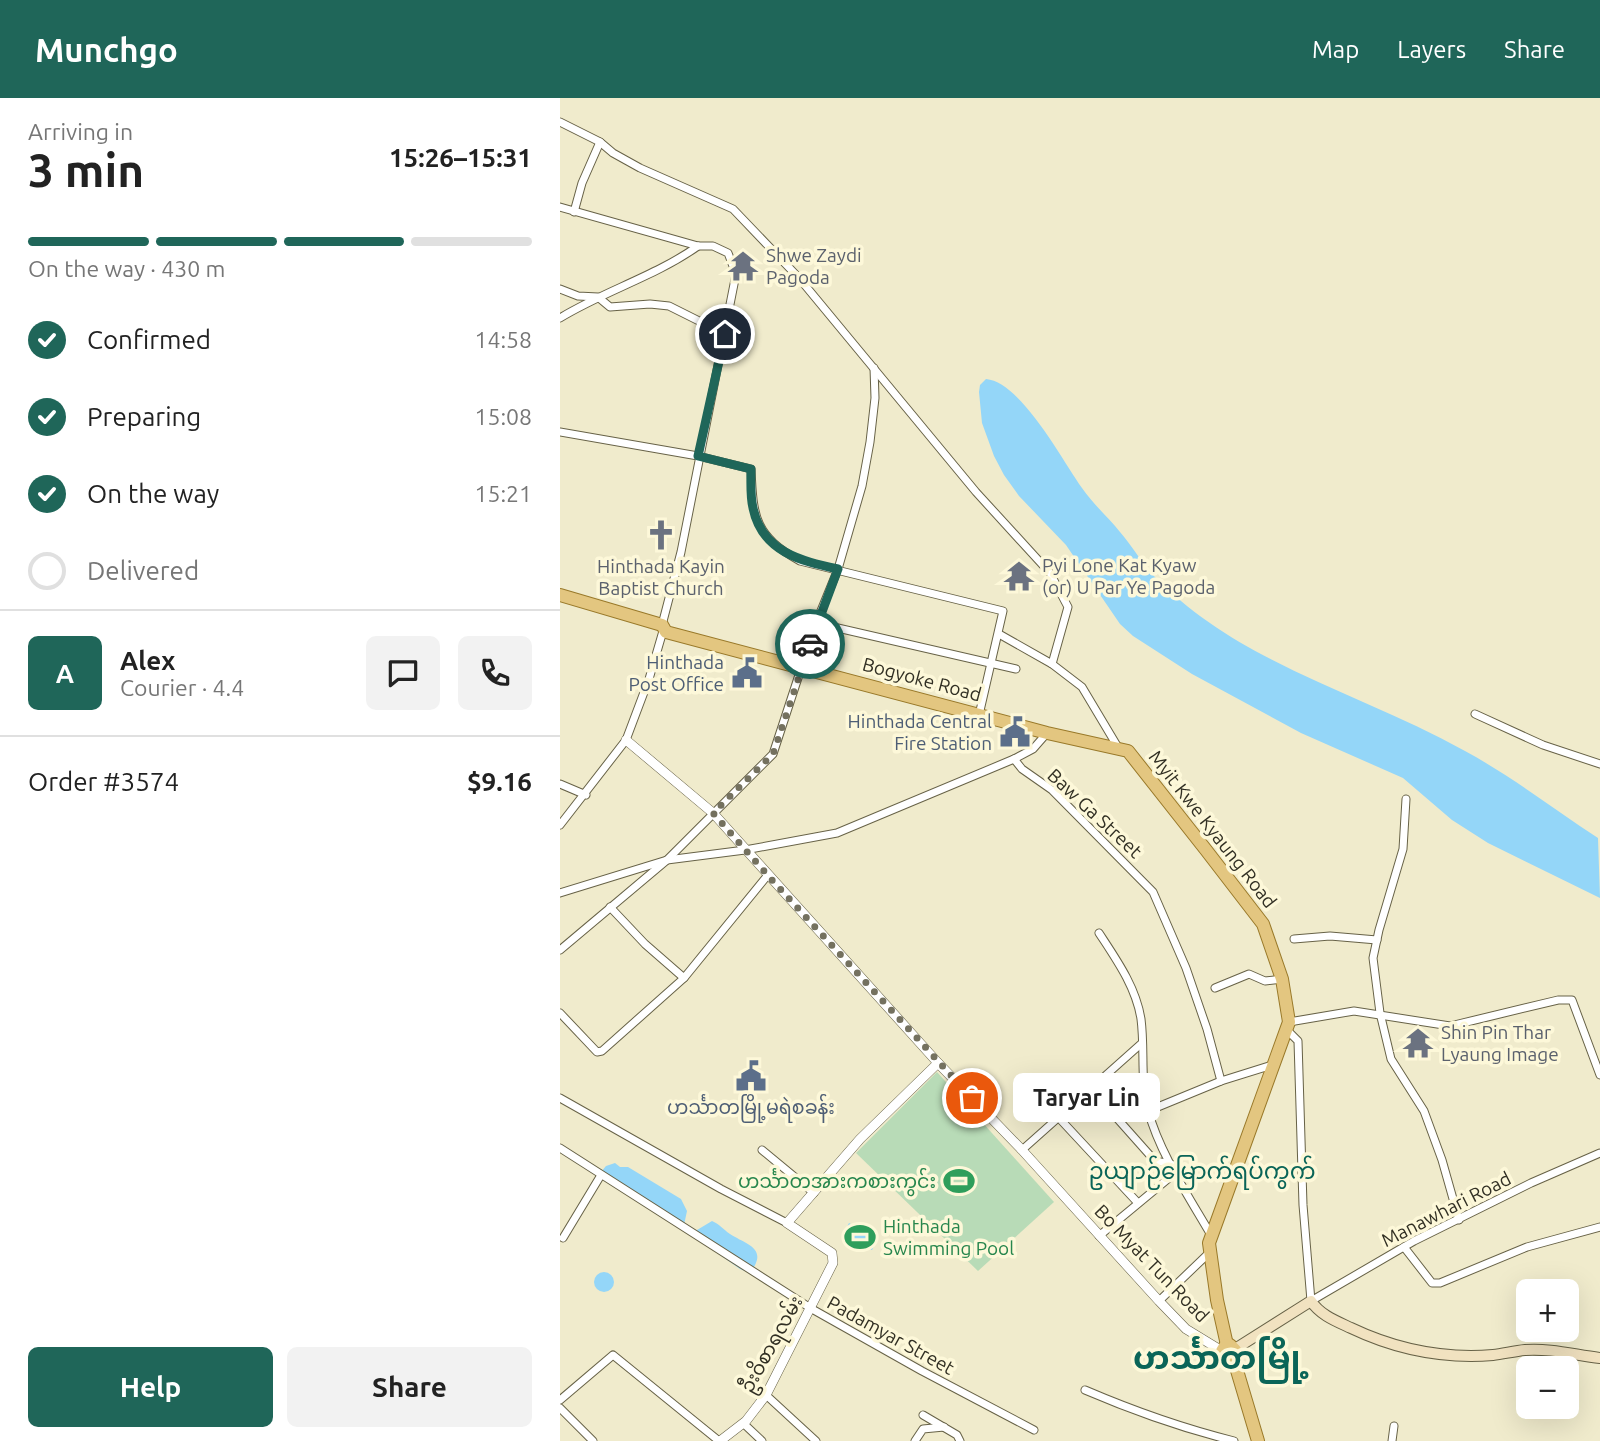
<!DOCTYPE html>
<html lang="en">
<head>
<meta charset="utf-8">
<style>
	:root { --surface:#fff; --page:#f2f2f2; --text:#222; --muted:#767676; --line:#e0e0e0; --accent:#1f6659 }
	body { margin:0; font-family:Ubuntu,"Noto Sans Myanmar",sans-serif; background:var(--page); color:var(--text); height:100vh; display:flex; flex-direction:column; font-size:26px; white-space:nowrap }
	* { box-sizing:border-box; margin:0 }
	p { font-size:23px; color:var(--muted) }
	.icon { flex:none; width:38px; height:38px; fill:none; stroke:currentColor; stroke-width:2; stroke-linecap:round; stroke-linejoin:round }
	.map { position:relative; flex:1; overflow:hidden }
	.panel { display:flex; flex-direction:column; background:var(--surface); width:560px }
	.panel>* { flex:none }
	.fabs { position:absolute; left:956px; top:1181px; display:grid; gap:14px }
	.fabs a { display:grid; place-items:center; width:63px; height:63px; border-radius:10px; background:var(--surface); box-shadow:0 7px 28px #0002; font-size:35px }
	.pin { position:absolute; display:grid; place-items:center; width:60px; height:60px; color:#fff; margin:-30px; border:4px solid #fff; border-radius:50%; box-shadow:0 2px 7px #0007 }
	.courier { position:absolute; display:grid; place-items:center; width:70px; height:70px; margin:-35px; border:5px solid #1f6659; border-radius:50%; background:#fff; color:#222; box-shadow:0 2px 9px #0007 }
	.bubble { position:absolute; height:49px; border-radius:10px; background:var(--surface); box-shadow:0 7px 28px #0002; font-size:23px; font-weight:700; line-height:49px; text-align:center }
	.summary em { font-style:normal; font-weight:700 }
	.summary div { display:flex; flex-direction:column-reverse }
	.summary { display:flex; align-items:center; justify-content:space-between; height:119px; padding:0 28px }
	h1 { font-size:46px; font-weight:700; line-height:52px }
	.bar { display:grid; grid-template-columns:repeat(4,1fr); gap:10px 7px; align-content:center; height:84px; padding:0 28px }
	.bar i { height:9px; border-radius:5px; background:var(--line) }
	.bar .current { background:var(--accent) }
	.bar p { grid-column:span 4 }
	.line { display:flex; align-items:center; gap:18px; padding:0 28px; border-top:2px solid var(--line) }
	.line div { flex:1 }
	.round { display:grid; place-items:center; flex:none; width:74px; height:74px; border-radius:10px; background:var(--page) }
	ol { padding:0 28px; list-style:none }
	li { display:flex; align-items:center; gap:21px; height:77px }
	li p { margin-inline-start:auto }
	li .icon { padding:7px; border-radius:50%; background:var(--accent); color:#fff; stroke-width:4 }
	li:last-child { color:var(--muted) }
	li i { width:38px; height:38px; border:4px solid var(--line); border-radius:50% }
	.action { display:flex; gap:14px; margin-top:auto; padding:14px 28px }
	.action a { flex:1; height:80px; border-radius:10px; background:var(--accent); color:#fff; font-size:28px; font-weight:700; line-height:80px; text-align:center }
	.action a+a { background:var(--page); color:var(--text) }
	header { display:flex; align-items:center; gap:42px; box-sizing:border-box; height:98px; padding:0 35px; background:var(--accent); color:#fff }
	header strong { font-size:33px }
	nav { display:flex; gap:38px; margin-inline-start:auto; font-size:24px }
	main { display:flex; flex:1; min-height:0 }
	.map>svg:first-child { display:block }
	.pitch { fill:#b8dbb7 }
	.water { fill:#94d6f8 }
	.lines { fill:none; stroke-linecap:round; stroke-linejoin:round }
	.minor-casing { stroke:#676247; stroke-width:9 }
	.tertiary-casing { stroke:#676247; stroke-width:10 }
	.secondary-casing { stroke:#676247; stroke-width:12 }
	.primary-casing { stroke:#997929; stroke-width:14 }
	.minor { stroke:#fff; stroke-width:7 }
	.tertiary { stroke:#fff; stroke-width:9 }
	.secondary { stroke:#f1e2c0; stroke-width:10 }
	.primary { stroke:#e3c680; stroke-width:12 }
	.done { stroke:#74715f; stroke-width:7; stroke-dasharray:0 12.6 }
	.route { stroke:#1f6659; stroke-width:9 }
	.labels { text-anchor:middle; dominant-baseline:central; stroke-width:7; stroke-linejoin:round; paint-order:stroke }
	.worship-label { font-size:19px; fill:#5b616d; stroke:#fdf8d9; text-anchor:start }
	.service-label { font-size:19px; fill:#4e5e75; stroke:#fdf8d9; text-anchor:end }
	.street-label { font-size:19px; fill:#323024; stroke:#fdf8d9 }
	.leisure-label { font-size:19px; fill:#27864d; stroke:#fdf8d9; text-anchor:end }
	.quarter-label { font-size:23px; fill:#0b6558; stroke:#fdf8d9 }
	.town-label { font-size:33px; font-weight:bold; fill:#0b6558; stroke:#fdf8d9 }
</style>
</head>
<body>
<header>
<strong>Munchgo</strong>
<nav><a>Map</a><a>Layers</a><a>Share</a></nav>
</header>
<main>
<section class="panel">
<div class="summary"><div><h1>3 min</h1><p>Arriving in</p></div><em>15:26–15:31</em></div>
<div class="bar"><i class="current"></i><i class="current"></i><i class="current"></i><i></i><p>On the way · 430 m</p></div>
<ol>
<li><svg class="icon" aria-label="check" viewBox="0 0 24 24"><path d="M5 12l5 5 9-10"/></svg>Confirmed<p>14:58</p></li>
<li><svg class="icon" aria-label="check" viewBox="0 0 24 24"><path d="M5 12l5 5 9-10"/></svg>Preparing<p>15:08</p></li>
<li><svg class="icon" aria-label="check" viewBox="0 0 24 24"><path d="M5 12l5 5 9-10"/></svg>On the way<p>15:21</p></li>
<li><i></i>Delivered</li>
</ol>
<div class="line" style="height:126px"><b class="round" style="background:var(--accent);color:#fff">A</b><div><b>Alex</b><p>Courier · 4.4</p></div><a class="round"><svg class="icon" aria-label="chat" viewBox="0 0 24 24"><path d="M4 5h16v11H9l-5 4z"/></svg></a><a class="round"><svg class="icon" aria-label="phone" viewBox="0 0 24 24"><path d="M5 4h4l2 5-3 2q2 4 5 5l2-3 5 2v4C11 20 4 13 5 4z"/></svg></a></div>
<div class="line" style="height:91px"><div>Order #3574</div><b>$9.16</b></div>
<div class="action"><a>Help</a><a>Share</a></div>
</section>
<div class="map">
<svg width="1040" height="1343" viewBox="0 0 1040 1343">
	<rect width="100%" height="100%" fill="#f0ebcc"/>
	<path class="pitch" d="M377 974 494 1104 418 1173 296 1055Z"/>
	<g class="water">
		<path d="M426 281C461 284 502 362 522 390 533 406 548 419 560 434 572 448 580 462 592 476 678 566 799 594 905 653 951 678 994 711 1038 740L1040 800 928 745 892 722 843 680 741 635 632 576 573 538 560 526 506 447 459 398 444 377 434 358 422 325 419 294 420 287Z"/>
		<path d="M55 1065 60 1069H68L121 1101 127 1113 124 1127 59 1089C50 1087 43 1084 41 1074L46 1068Z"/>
		<path d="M152 1123C159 1126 163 1131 170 1136 187 1147 209 1150 190 1175L180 1171 136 1140 137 1132Z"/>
		<path d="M289 1125 318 1140 312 1152 283 1137Z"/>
		<circle cx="44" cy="1184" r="10"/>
	</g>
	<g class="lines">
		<g class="minor-casing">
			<g id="minor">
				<path d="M0 24 40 44 53 55 80 70 173 111 239 180 416 394 490 475 508 509 492 566"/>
				<path d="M0 109 138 148H153L168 155 176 176 121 454 102 527"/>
				<path d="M14 114 22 85 40 44"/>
				<path d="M0 191 18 198 38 199 50 209 90 206 109 208 165 236"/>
				<path d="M0 220C44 193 96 178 138 148"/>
				<path d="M0 334 138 358 191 371C193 420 195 438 240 463L443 513 419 617"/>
				<path d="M256 525 456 571"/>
				<path d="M439 536 492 566 522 589 559 651"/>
				<path d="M915 616 983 647 1040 666"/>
				<path d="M454 661 462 671 492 692 593 794 626 870 647 931 661 983"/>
				<path d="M0 686 26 697"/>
				<path d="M846 701 843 751 819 832 813 860 820 915 831 961 864 1013 882 1062 899 1122"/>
				<path d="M0 727 66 642 89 581 103 533"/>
				<path d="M0 795 107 762 185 752 277 735 454 661 473 651 487 635"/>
				<path d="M50 809 85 846 124 880 207 778"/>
				<path d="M539 835C556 861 576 889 581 921 585 952 580 982 588 1012 599 1054 629 1099 651 1137"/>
				<path d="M734 841 770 838 817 842"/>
				<path d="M0 852 107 762 213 656 256 525 278 471 302 388 310 344 315 300 314 270"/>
				<path d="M655 890 689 876 705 883 722 881"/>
				<path d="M0 915 37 954 42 953 124 880"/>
				<path d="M729 924 794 913 890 928 998 902H1012L1040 977"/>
				<path d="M727 932 738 943 743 1107 751 1203 854 1143 971 1085 1040 1055"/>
				<path d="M531 991 595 1063 611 1066"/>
				<path d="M0 1000 161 1091 227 1125"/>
				<path d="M588 1013 661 983 712 967"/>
				<path d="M499 1020 578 1105"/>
				<path d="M0 1050 252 1211 362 1273 474 1332"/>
				<path d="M202 1052 254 1095"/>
				<path d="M462 1052 582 945"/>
				<path d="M539 1138 615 1075"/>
				<path d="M3 1140 41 1077"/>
				<path d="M844 1149 872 1185H880L967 1149 1040 1129"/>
				<path d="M599 1203 649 1155"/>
				<path d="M525 1292C574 1313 622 1330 674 1343"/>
				<path d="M206 1297 256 1343"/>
				<path d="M0 1302 53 1257 159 1343"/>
				<path d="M0 1310 33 1343"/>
				<path d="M363 1317 397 1337 400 1343"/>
				<path d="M183 1325 202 1343"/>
				<path d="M355 1343 363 1331 384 1329"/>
				<path d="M832 1343 834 1328"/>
			</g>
		</g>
		<g class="tertiary-casing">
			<g id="tertiary">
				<path d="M66 642 153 715 378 965 462 1052 599 1203 626 1231 662 1253"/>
				<path d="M160 1343 186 1323 206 1297 273 1165 272 1155 227 1125 300 1041 378 965"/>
			</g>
		</g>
		<g class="secondary-casing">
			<path id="secondary" d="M675 1251 751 1203C760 1217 776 1223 791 1230 835 1251 883 1261 933 1257 943 1256 954 1253 965 1252 990 1250 1015 1257 1040 1260"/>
		</g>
		<g class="primary-casing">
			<g id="primary">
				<path d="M0 497 102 527 106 534 487 635 568 653 646 752 703 826 722 881 729 924 649 1145 657 1202 667 1247"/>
				<path d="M673 1259 663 1258 662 1253 665 1248 670 1247 675 1252 673 1259 698 1343"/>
			</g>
		</g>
		<use href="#minor" class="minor"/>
		<use href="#tertiary" class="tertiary"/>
		<use href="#secondary" class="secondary"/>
		<use href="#primary" class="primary"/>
	</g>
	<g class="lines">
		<path class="done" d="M250 546 213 656 153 715 211 781 412 1000"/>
		<path class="route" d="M165 236 138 358 191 371C191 384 190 398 193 410 202 454 241 463 278 471L250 546"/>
	</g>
	<defs>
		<g id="temple-bare" transform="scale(2.415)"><path d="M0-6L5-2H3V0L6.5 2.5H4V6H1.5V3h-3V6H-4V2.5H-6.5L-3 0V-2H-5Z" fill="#6b7280" stroke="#fdf8d9" stroke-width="2.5" paint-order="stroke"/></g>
		<g id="church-bare" transform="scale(2.415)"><path d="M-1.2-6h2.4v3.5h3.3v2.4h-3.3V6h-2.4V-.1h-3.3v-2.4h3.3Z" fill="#6b7280" stroke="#fdf8d9" stroke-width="2.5" paint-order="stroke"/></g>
		<g id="civic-bare" transform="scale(2.415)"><path d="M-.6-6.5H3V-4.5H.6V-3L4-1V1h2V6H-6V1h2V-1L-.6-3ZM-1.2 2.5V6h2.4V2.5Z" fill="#5c6f8a" stroke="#fdf8d9" stroke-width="2.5" paint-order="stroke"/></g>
		<g id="stadium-bare" transform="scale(2.415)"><path d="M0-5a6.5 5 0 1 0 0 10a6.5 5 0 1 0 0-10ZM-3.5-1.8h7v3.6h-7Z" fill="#2e9e5b" stroke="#fdf8d9" stroke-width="2.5" paint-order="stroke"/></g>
	</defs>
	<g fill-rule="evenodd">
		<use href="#temple-bare" x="183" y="168"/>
		<use href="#church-bare" x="101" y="437"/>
		<use href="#temple-bare" x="459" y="478"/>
		<use href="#civic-bare" x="187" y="575"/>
		<use href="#civic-bare" x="455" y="634"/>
		<use href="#temple-bare" x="858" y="945"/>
		<use href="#civic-bare" x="191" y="978"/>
		<use href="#stadium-bare" x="399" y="1083"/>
		<use href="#stadium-bare" x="300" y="1139"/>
	</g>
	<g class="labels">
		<g class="worship-label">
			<text x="206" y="157">Shwe Zaydi<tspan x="206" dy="22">Pagoda</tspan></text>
			<text x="482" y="467">Pyi Lone Kat Kyaw<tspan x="482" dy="22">(or) U Par Ye Pagoda</tspan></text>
			<text x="101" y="468" text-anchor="middle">Hinthada Kayin<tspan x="101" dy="22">Baptist Church</tspan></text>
			<text x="881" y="934">Shin Pin Thar<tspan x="881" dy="22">Lyaung Image</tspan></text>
		</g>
		<g class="service-label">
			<text x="164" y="564">Hinthada<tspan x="164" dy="22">Post Office</tspan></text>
			<text x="432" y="623">Hinthada Central<tspan x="432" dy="22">Fire Station</tspan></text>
			<text x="191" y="1009" text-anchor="middle">ဟင်္သာတမြို့မရဲစခန်း</text>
		</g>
		<g class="street-label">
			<text transform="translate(362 581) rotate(15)">Bogyoke Road</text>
			<text transform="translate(535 715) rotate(43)">Baw Ga Street</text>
			<text transform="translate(653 731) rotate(52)">Myit Kwe Kyaung Road</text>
			<text transform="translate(886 1111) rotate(-27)">Manawhari Road</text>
			<text transform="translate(592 1165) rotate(46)">Bo Myat Tun Road</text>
			<text transform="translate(331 1237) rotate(29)">Padamyar Street</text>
			<text transform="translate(211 1246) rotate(-61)">ဦးဝိစာရလမ်း</text>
		</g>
		<g class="leisure-label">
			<text x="376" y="1083">ဟင်္သာတအားကစားကွင်း</text>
			<text x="323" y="1128" text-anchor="start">Hinthada<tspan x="323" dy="22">Swimming Pool</tspan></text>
		</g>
		<g class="quarter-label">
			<text x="642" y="1072">ဥယျာဉ်မြောက်ရပ်ကွက်</text>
		</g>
		<g class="town-label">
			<text x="661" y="1258">ဟင်္သာတမြို့</text>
		</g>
	</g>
</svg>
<div class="fabs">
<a>+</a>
<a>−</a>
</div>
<div class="pin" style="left:412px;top:1000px;background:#ea580c"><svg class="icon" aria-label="bag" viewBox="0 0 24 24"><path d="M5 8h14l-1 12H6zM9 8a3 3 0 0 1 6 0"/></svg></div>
<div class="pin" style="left:165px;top:236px;background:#1f2937"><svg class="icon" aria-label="home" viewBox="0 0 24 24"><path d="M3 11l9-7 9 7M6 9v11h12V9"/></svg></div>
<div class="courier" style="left:250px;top:546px"><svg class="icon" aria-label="car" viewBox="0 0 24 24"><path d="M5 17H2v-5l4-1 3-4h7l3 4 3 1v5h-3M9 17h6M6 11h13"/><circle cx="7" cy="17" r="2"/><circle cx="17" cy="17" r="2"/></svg></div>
<div class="bubble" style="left:453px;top:975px;width:147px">Taryar Lin</div>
</div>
</main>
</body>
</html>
